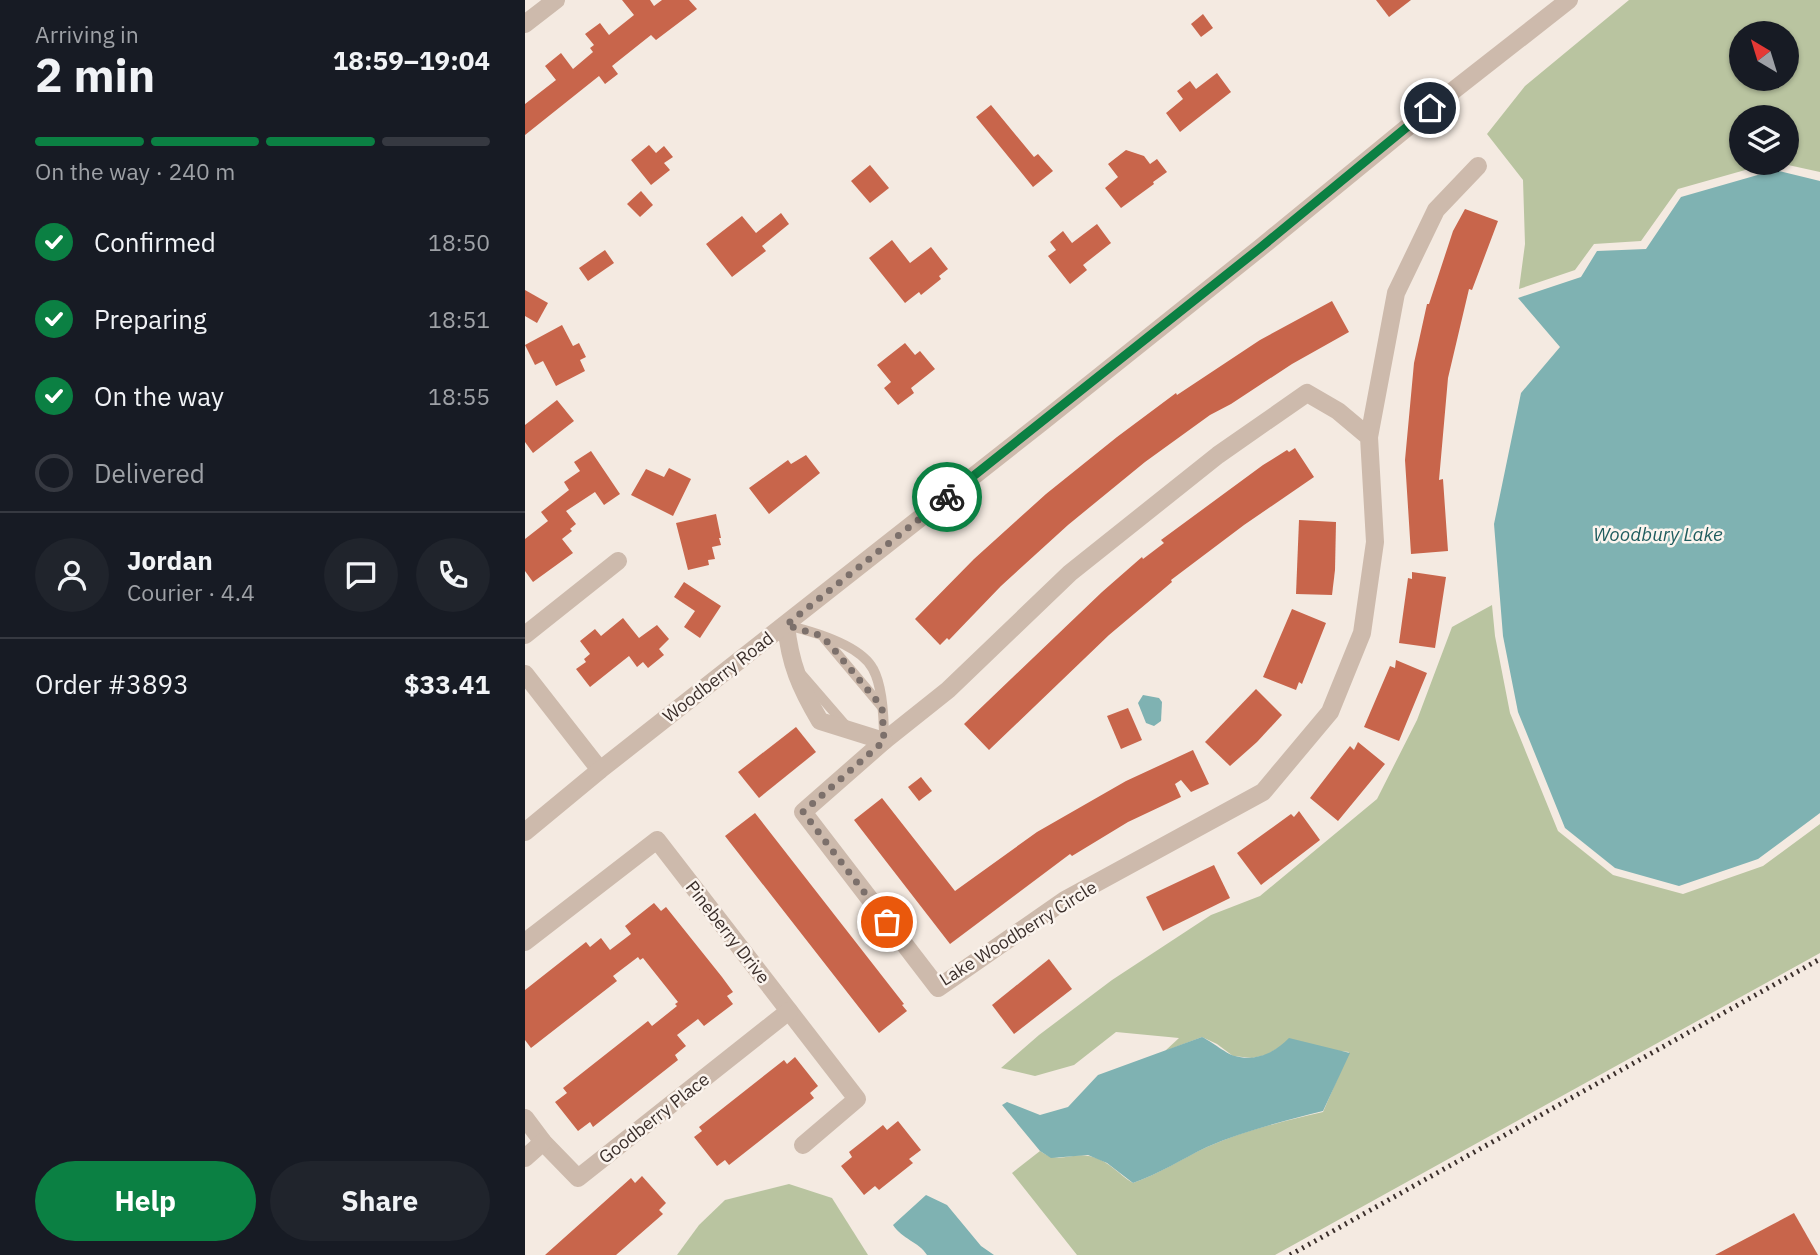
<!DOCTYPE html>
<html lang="en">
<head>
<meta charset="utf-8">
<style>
	:root { --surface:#171b24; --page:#20242c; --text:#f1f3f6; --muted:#9ea1a6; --line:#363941; --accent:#0b8043 }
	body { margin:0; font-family:"IBM Plex Sans",sans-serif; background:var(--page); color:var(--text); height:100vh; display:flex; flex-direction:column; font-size:26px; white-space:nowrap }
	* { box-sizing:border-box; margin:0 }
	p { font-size:23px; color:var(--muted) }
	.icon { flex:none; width:38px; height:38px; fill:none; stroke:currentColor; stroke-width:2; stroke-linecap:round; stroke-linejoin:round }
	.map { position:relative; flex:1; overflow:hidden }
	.details { display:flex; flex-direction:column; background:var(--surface); width:525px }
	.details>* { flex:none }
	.needle { width:46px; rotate:322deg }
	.fabs { position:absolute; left:1204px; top:21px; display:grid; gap:14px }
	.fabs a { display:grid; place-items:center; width:70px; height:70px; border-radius:50%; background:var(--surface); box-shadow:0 2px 5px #0004; font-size:35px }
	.pin { position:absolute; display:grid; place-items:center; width:60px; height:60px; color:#fff; margin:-30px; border:4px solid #fff; border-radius:50%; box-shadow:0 2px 7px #0007 }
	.courier { position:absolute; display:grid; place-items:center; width:70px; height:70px; margin:-35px; border:5px solid #0b8043; border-radius:50%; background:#fff; color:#222; box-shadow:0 2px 9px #0007 }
	.head em { font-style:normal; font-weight:700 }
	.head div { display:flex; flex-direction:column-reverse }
	.head { display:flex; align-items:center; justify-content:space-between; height:119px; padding:0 35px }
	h1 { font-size:46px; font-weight:700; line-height:52px }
	.bar { display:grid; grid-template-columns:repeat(4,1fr); gap:10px 7px; align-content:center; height:84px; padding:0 35px }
	.bar i { height:9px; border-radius:5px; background:var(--line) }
	.bar .current { background:var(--accent) }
	.bar p { grid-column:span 4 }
	.line { display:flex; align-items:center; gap:18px; padding:0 35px; border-top:2px solid var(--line) }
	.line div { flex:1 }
	.round { display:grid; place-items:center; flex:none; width:74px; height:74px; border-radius:37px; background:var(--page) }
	ol { padding:0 35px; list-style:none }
	li { display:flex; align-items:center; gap:21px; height:77px }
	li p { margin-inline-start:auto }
	li .icon { padding:7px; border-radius:50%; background:var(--accent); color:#fff; stroke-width:4 }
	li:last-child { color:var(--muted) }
	li i { width:38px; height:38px; border:4px solid var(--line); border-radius:50% }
	.cta { display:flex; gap:14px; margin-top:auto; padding:14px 35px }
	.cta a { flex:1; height:80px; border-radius:42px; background:var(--accent); color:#fff; font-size:28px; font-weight:700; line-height:80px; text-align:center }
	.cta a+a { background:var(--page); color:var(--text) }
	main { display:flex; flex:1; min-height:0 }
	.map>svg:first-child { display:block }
	.green { fill:#b9c4a0; fill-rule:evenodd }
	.water { fill:#7fb2b2 }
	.building { fill:#c8654b }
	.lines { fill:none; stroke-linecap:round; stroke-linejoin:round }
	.service { stroke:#cdbaac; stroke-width:10 }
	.minor { stroke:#cdbaac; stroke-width:18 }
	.tertiary { stroke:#cdbaac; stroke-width:18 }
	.rail { stroke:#3b2f2b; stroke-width:5; stroke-dasharray:2 5; stroke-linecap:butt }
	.done { stroke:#7c706b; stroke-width:7; stroke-dasharray:0 12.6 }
	.route { stroke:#0b8043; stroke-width:9 }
	.labels { text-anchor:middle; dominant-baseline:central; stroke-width:5; stroke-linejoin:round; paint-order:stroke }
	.street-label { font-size:18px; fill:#3b2f2b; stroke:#fbf4ee }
	.water-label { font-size:19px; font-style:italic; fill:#1f5c5e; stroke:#fbf4ee }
</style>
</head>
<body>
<main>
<section class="details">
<div class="head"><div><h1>2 min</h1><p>Arriving in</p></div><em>18:59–19:04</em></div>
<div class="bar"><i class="current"></i><i class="current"></i><i class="current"></i><i></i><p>On the way · 240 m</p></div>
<ol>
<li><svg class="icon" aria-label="check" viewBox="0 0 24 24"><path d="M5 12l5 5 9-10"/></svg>Confirmed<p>18:50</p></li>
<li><svg class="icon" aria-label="check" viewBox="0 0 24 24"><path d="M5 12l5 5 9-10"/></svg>Preparing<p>18:51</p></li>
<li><svg class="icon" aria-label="check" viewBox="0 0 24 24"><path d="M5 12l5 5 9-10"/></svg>On the way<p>18:55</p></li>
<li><i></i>Delivered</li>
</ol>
<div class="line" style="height:126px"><a class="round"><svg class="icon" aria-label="person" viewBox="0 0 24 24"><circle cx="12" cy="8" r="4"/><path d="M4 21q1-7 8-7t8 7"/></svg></a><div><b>Jordan</b><p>Courier · 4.4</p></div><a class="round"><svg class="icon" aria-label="chat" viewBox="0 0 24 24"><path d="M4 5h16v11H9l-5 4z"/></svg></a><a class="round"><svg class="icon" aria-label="phone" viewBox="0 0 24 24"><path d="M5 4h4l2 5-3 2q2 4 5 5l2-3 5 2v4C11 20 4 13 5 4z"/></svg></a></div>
<div class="line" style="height:91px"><div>Order #3893</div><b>$33.41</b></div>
<div class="cta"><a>Help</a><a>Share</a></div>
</section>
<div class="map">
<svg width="1295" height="1255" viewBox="0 0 1295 1255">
	<rect width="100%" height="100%" fill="#f4eae1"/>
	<g class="green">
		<path d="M1104 0H1295V172L1254 163H1262V117H1216V163H1245L1153 189 1116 241 1069 244 1050 270 994 289 1000 244 998 180 962 134 1000 86ZM1262 33V79H1216V33Z"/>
		<path d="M967 605 970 636 985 713 1033 831 1088 875 1158 894 1238 866 1295 824V953L750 1255H552L487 1173 515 1151C535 1165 544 1152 564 1156 582 1159 593 1174 608 1183 634 1174 656 1159 682 1147 718 1131 759 1121 798 1112L824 1052 758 1045 741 1055 727 1058 708 1056 692 1044 677 1037 640 1051 654 1038 591 1032 549 1065 510 1076 476 1068 514 1035 587 980 686 915 735 896 852 799 892 720 927 627Z"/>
		<path d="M264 1184 307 1198 343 1255H152L174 1225 200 1200Z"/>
	</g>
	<g class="water">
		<path d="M1250 170 1295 181V813L1233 859 1154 886 1090 868 1040 828 993 712 978 636 969 524 996 393 1035 347 993 298 1056 277 1072 251 1121 249 1156 197Z"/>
		<path d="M618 695 634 698 637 702 636 721 629 726 621 723 613 703Z"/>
		<path d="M677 1037C686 1041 703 1055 710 1056 730 1062 751 1052 764 1038L825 1053 798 1111C759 1121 718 1131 682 1147 657 1159 634 1174 608 1183L582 1163 563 1155 526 1158 515 1151 477 1105 482 1102 515 1115 543 1107 573 1075Z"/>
		<path d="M401 1195 422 1205 456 1246 469 1255H402C394 1242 377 1239 368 1225Z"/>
	</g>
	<g class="building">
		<path d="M97 0H125L129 6 137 0H164L172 9 131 40 126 35 87 66 93 74 80 84 74 76 0 135V104L31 80 20 66 36 53 48 69 68 52 65 48 69 45 60 34 75 23 84 35 109 15Z"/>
		<path d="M851 0H886L864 17Z"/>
		<path d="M678 14 688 28 676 37 666 24Z"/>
		<path d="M692 73 706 92 655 132 641 113 658 99 652 91 665 81 671 89Z"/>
		<path d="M466 105 509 157 513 154 528 171 508 187 451 117Z"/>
		<path d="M124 145 131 153 139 146 148 157 139 163 145 170 126 185 106 160Z"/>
		<path d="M601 150 619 156 625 164 632 159 642 172 628 182 629 184 596 208 580 188 593 177 583 164Z"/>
		<path d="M345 165 364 188 345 203 326 181Z"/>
		<path d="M116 191 128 205 115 217 102 204Z"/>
		<path d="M940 209 973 221 947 290 944 289 923 378 914 480 918 479 923 551 886 554 880 460 889 363 902 304H904L928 231Z"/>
		<path d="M256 213 264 224 237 246 241 251 207 277 181 244 217 216 231 233Z"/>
		<path d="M572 224 586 243 558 265 562 270 545 284 523 256 531 250 525 242 538 231 547 243Z"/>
		<path d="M367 240 385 263 406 247 423 269 414 276 416 279 396 295 394 292 380 303 344 258Z"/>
		<path d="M80 250 89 263 63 281 54 268Z"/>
		<path d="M0 290 23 303 12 323 0 316Z"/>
		<path d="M807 301 824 332 767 364 706 404 685 415 620 462 543 525 476 586 424 640 422 638 415 645 390 619 449 559 521 494 592 437 651 393 652 395 735 340Z"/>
		<path d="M37 325 48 346 54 343 61 357 55 360 60 371 31 386 18 361 10 365 0 345Z"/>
		<path d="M380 343 390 355 395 351 410 369 386 388 389 393 373 405 359 388 366 382 352 365Z"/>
		<path d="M32 400 49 421 8 453 0 442V425Z"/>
		<path d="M770 448 789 477 719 525 646 580 647 582 584 635 464 750 439 724 577 592 617 557 618 559 639 543 636 540 738 465 762 450 764 452Z"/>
		<path d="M66 451 95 494 79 505 70 492 41 511 51 524 45 529 47 531 37 539 48 553 8 582 0 571V539L23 521 16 512 44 490 39 482 55 471 49 462Z"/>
		<path d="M281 455 295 473 244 514 224 488 263 460 266 464Z"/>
		<path d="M144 468 166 479 148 516 106 495 121 469 139 477Z"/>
		<path d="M191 514 196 538H194L196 545 187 547 190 559 183 560 184 565 163 570 151 523Z"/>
		<path d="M774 520 811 522 810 570 807 595 771 594Z"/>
		<path d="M887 572 921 577 910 648 874 643 883 578 887 579Z"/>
		<path d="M159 582 196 606 175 638 159 627 170 611 149 597Z"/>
		<path d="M767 609 801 623 777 684 774 682 771 690 738 677Z"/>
		<path d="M98 618 114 638 132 625 144 639 134 649 139 655 123 668 118 662 112 667 104 656 65 687 51 669 61 662 59 659 65 654 55 641 70 629 76 636Z"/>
		<path d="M871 660 902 673 874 741 839 727 865 666 870 668Z"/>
		<path d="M731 689 757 715 732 742 705 766 680 742Z"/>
		<path d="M603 708 617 740 596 749 582 716Z"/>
		<path d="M271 727 291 752 234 798 213 772Z"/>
		<path d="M833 742 860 764 813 821 785 798 825 746 829 750Z"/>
		<path d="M668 750 684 784 666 792 656 780 650 784 656 797 603 822 547 856 545 854 425 944 329 820 357 798 430 891 512 832 601 781Z"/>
		<path d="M396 777 407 791 394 801 383 787Z"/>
		<path d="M774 811 795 840 736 885 712 853 766 814 769 817Z"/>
		<path d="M230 813 379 1004 377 1005 382 1011 354 1033 200 836Z"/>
		<path d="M689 865 705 898 638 931 621 897Z"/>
		<path d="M129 903 136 911 141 907 197 977 208 992 202 996 208 1004 179 1026 173 1019 152 1035 161 1046 150 1055 153 1060 68 1127 65 1122 53 1131 30 1102 42 1093 38 1088 123 1021 127 1026 152 1006 150 1004 153 1002 118 958 115 960 113 957 88 976 92 981 6 1048 0 1040V990L61 942 65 947 76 938 85 950 106 934 100 926Z"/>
		<path d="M524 959 547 989 489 1034 467 1005Z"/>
		<path d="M270 1057 293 1086 285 1093 289 1098 204 1165 200 1160 192 1166 169 1137 177 1131 174 1127 259 1060 262 1064Z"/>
		<path d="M373 1121 396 1150 384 1159 388 1163 354 1190 350 1186 339 1195 316 1166 327 1157 324 1152 338 1141 358 1125 362 1130Z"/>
		<path d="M117 1176 141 1203 134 1210 138 1214 91 1255H20L106 1178 110 1183Z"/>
		<path d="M1269 1213 1293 1255H1190Z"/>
	</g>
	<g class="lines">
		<g class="service">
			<path d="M261 625C286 631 335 644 348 669 358 687 359 720 359 741"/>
			<path d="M299 638 357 707"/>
			<path d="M277 675 322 727"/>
		</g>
		<g class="minor">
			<path d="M0 24 31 0"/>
			<path d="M844 437 813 411 782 393 693 455 545 573 423 690 359 741 278 812 413 988 540 900 738 792 805 712 837 633 850 542 844 437 871 293 911 210 953 166"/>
			<path d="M261 625C265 664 275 687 295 721L359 741"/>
			<path d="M0 635 93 561"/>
			<path d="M0 674 75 770"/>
			<path d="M0 942 132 840 332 1099 278 1145"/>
			<path d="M0 1118 18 1142 53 1178 264 1011"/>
			<path d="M0 1158 18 1142"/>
		</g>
		<path class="tertiary" d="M0 832 75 770 516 423 735 248 906 108 1044 0"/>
		<path class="rail" d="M765 1255 1295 959"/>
	</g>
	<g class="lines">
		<path class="done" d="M362 922 278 812 359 741 357 707 312 653 297 636 261 625 422 497"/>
		<path class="route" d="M422 497 735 248 905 108"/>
	</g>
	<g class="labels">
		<g class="street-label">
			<text transform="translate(193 677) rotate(-38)">Woodberry Road</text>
			<text transform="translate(203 932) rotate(52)">Pineberry Drive</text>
			<text transform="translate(493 933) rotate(-32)">Lake Woodberry Circle</text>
			<text transform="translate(129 1118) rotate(-38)">Goodberry Place</text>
		</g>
		<g class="water-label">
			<text x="1133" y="534">Woodbury Lake</text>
		</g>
	</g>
</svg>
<div class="fabs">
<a><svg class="needle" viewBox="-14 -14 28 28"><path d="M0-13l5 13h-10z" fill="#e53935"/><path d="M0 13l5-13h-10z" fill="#9ea1a6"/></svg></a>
<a><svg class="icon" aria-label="layers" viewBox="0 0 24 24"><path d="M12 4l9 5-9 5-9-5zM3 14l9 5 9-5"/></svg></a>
</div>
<div class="pin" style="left:362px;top:922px;background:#ea580c"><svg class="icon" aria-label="bag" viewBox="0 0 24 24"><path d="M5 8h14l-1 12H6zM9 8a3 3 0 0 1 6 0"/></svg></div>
<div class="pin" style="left:905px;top:108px;background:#1f2937"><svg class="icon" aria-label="home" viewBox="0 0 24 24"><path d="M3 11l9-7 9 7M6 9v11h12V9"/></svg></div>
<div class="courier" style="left:422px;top:497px"><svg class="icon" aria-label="bike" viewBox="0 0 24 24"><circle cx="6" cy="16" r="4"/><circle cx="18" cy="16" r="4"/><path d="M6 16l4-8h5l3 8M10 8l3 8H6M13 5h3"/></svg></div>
</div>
</main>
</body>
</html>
